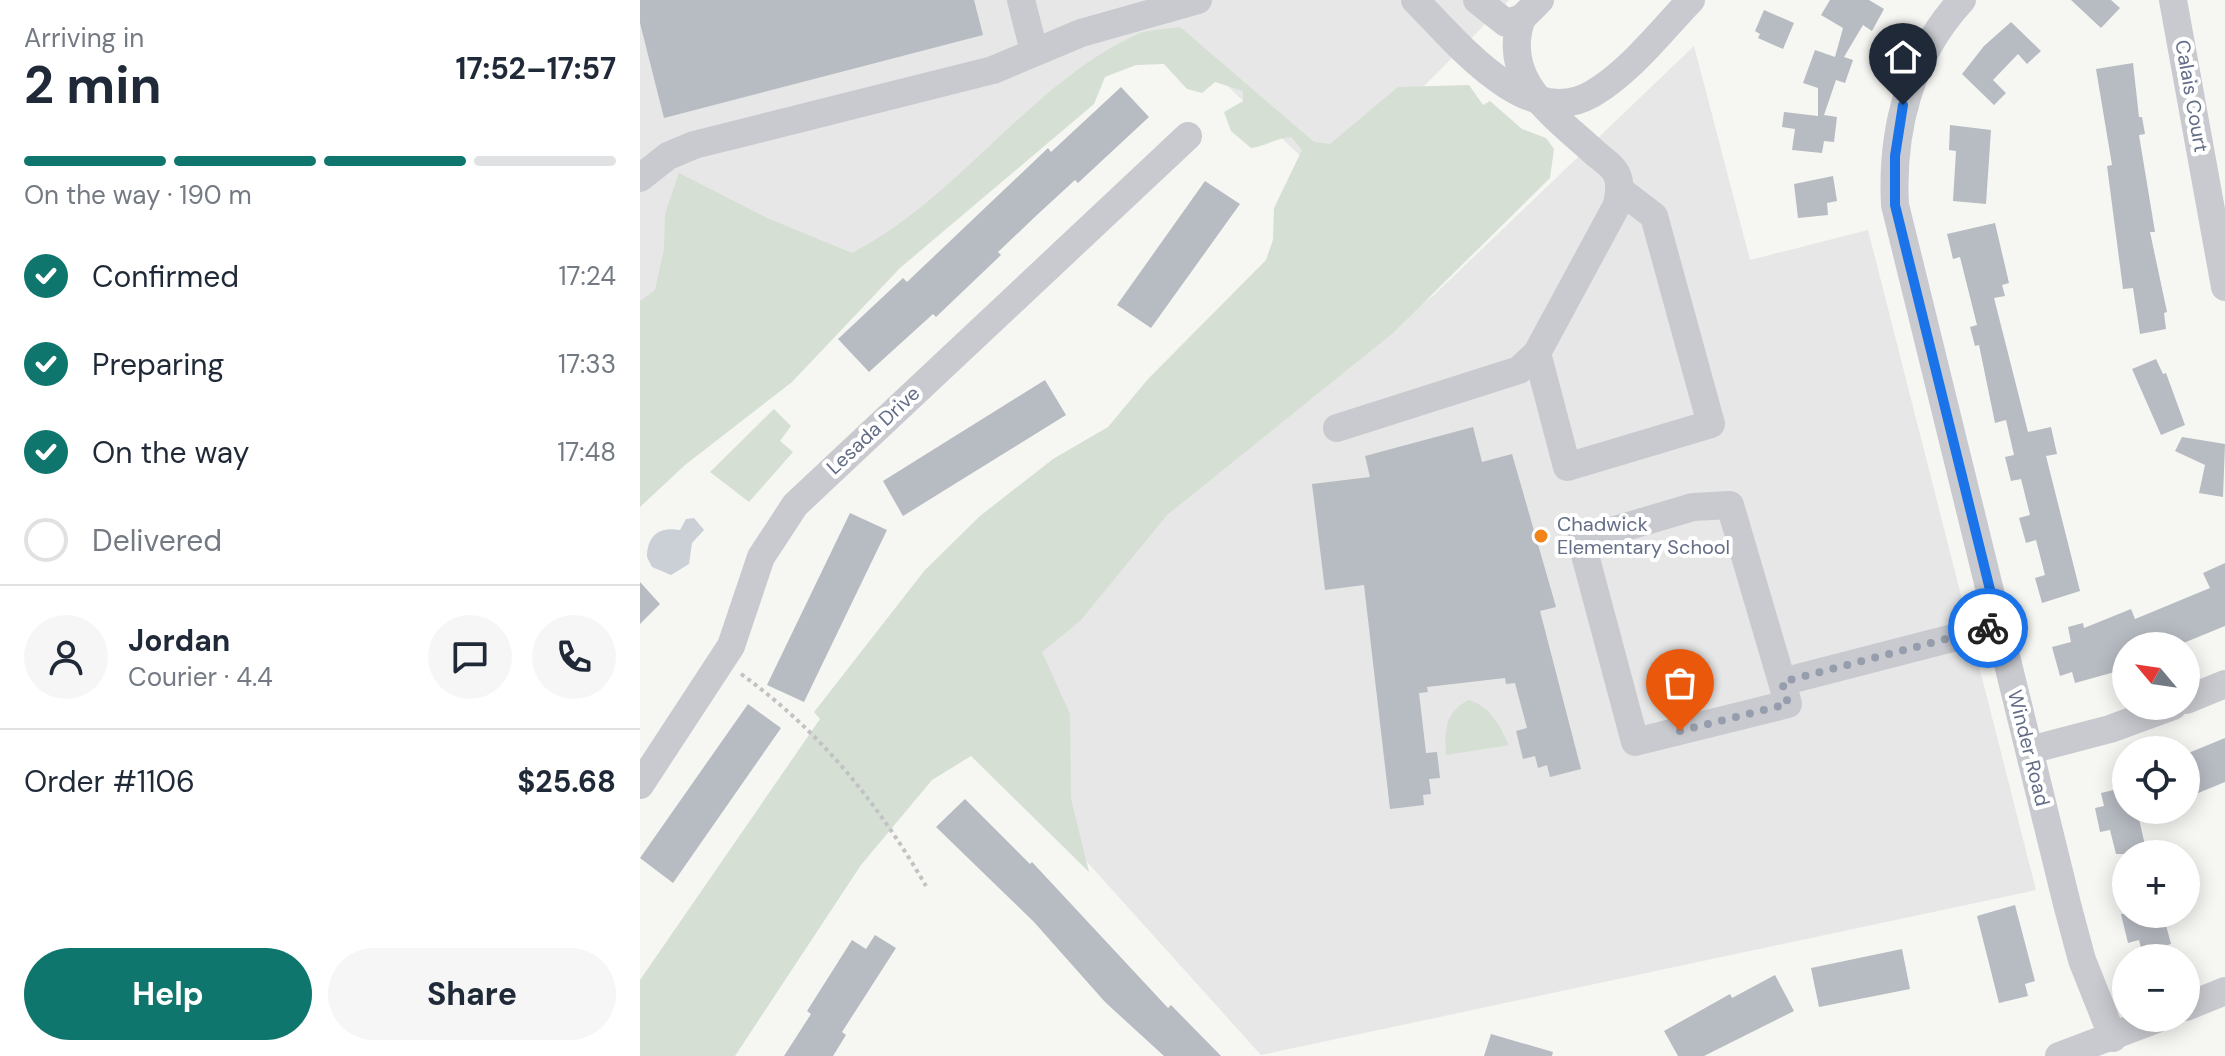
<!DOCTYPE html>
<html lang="en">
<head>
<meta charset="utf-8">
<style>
	:root { --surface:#fff; --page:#f6f6f7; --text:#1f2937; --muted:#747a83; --line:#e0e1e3; --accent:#0f766e }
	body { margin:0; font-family:"DM Sans",sans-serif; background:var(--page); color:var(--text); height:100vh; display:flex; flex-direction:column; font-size:30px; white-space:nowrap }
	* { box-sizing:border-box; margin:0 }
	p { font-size:26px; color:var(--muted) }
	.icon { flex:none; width:44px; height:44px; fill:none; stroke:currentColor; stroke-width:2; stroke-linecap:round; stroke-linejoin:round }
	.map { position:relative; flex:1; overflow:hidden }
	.drawer { display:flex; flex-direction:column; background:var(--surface); width:640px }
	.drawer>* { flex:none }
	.needle { width:52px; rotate:299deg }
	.fabs { position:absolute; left:1472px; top:632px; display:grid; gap:16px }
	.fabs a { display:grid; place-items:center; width:88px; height:88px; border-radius:50%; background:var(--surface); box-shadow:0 4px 20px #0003; font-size:40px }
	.pin { position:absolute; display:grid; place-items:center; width:68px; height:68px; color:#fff; margin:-82px -34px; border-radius:50% 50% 50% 0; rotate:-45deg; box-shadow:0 0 8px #0007 }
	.pin .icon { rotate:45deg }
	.courier { position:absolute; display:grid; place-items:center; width:80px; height:80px; margin:-40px; border:6px solid #1a73e8; border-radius:50%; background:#fff; color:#222; box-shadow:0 2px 10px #0007 }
	.head em { font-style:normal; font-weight:700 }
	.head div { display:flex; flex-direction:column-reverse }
	.head { display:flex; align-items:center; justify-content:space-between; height:136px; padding:0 24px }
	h1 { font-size:52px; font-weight:700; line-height:60px }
	.bar { display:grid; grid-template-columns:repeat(4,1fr); gap:12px 8px; align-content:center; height:96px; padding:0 24px }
	.bar i { height:10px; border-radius:6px; background:var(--line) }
	.bar .on { background:var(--accent) }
	.bar p { grid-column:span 4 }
	.line { display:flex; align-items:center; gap:20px; padding:0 24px; border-top:2px solid var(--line) }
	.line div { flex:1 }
	.round { display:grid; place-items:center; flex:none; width:84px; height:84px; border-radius:42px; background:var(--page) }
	ol { padding:0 24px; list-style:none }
	li { display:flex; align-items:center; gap:24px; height:88px }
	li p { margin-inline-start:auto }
	li .icon { padding:8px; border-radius:50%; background:var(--accent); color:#fff; stroke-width:4 }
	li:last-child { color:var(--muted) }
	li i { width:44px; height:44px; border:4px solid var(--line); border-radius:50% }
	.button { display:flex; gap:16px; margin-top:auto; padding:16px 24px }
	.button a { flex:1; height:92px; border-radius:48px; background:var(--accent); color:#fff; font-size:32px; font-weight:700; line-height:92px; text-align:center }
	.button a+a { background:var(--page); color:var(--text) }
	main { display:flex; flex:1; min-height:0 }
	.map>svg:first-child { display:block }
	.built { fill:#e6e7e6 }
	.green { fill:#d5dfd3 }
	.water { fill:#cbd0d7 }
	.building { fill:#b7bbc2 }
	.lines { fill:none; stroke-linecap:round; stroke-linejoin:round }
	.path { stroke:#c2c2c5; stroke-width:4; stroke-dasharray:4 4; stroke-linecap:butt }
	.minor { stroke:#c9cacf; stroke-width:28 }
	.done { stroke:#969dac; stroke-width:8; stroke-dasharray:0 14.4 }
	.route { stroke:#1a73e8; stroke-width:10 }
	.poi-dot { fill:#f08319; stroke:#fff; stroke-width:3 }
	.labels { text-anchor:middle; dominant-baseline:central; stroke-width:8; stroke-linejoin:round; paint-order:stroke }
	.street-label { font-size:20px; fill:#636d86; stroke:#fff }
	.poi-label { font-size:20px; fill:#636d86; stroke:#fff; text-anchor:start }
</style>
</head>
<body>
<main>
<section class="drawer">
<div class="head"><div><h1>2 min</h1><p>Arriving in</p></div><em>17:52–17:57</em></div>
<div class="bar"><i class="on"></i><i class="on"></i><i class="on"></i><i></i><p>On the way · 190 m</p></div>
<ol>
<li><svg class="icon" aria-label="check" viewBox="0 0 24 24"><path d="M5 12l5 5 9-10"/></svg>Confirmed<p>17:24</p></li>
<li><svg class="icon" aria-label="check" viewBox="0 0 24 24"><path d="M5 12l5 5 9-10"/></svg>Preparing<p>17:33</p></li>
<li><svg class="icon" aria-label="check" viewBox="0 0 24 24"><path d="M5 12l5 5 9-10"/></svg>On the way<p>17:48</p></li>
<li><i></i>Delivered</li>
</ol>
<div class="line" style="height:144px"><a class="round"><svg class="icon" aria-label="person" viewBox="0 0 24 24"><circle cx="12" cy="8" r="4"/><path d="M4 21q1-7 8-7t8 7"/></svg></a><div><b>Jordan</b><p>Courier · 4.4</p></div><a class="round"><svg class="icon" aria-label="chat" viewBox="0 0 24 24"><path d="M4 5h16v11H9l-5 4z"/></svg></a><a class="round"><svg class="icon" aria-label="phone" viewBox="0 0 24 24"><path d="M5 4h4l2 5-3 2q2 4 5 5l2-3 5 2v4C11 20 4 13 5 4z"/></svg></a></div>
<div class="line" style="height:104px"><div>Order #1106</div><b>$25.68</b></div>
<div class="button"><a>Help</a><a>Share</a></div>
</section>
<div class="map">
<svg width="1585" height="1056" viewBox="0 0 1585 1056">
	<rect width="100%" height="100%" fill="#f6f7f3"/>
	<g class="built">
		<path d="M0 0H869L699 172 679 174 541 41 471 59 0 496Z"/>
		<path d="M1054 46 1110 260 1228 230 1396 890 621 1055 322 723 550 480 794 295Z"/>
	</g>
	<g class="green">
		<path d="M540 27 674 142 690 144 758 87 829 85 843 105 850 101 882 129 906 138 914 149 910 178 753 333 527 515 440 621 402 652 430 714 431 799 449 872 331 756 292 780 221 865 95 1056H0V980L180 719 174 712 285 570 340 516 413 459 468 427 508 379 626 260 633 240 634 208 662 150 651 137C636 138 626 146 611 148L591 131 584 112 603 101V91L575 82 562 93 547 89 524 64 496 65 465 77 454 104 260 268 152 382 45 465 0 507V301L15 290 24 249 25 214 39 173 127 218 212 253C318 199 391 82 498 34 511 29 527 29 540 27Z"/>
		<path d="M134 409 151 426 140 441 153 452 109 502 70 472Z"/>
		<path d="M829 700C851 707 859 725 869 745L806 755C805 731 804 712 829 700Z"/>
	</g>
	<path class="water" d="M54 518 64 530 52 543 49 564 31 575 12 567 7 557C7 536 19 526 40 530L46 519Z"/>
	<g class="building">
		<path d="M0 0H334L343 35 24 118 0 23Z"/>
		<path d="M1190 0H1229L1244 9 1232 31 1223 25 1204 57 1213 60 1205 83 1196 80 1184 115 1197 117 1194 142 1184 141 1182 153 1152 150 1155 129 1142 127 1144 112 1178 116V88L1163 83 1175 50 1195 57 1203 28 1181 15Z"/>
		<path d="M1431 0H1471L1480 8 1461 28Z"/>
		<path d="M1124 10 1154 23 1143 49 1118 38 1120 34 1115 31Z"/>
		<path d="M1371 22 1401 51 1387 64 1378 54 1353 80 1366 93 1354 105 1322 74 1344 46Z"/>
		<path d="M1493 63 1499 117H1502L1505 134 1499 135 1515 232H1510L1527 312 1524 313 1526 329 1500 334 1493 288 1483 289 1467 166 1472 165 1456 69Z"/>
		<path d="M481 87 509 117 438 183 435 180 398 214 358 252 361 255 296 317 293 314 229 372 198 339 263 278 267 282 408 148 411 152Z"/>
		<path d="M1310 125 1351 130 1346 204 1313 201 1316 151 1309 150Z"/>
		<path d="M1193 176 1197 201 1187 203 1188 215 1158 218 1154 184Z"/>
		<path d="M565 181 600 204 511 328 477 305Z"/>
		<path d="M1355 223 1369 283 1362 285 1365 296 1354 298 1388 432 1411 427 1417 454 1406 456 1440 591 1402 603 1395 578 1405 575 1396 540 1386 543 1379 518 1390 515 1381 479 1371 481 1365 457 1374 455 1366 420 1355 423 1339 345 1335 346 1330 327 1337 325 1320 257 1313 259 1307 234Z"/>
		<path d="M1516 359 1523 374 1526 373 1545 425 1521 435 1492 369Z"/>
		<path d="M405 380 426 415 263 516 243 481Z"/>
		<path d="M833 427 842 462 872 454 916 607 900 611 941 769 910 777 907 765 898 768 895 756 883 759 876 731 887 728 875 683 866 684 865 678 787 687 788 692 779 693 786 753 797 752 800 778 789 779 791 794 783 795 784 805 750 809 724 585 685 590 672 484 730 477 725 456Z"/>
		<path d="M1542 437 1585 444 1583 497 1559 493 1565 465 1535 451Z"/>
		<path d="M210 513 247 530 164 702 127 685Z"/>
		<path d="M1585 563V626L1536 646H1527L1524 640 1510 646H1486V667L1471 673 1435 683 1432 672 1420 676 1412 647 1431 642 1428 627 1443 623 1444 628 1491 609 1495 619 1570 588 1563 573Z"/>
		<path d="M0 582 20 604 0 624Z"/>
		<path d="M108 704 141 728 33 883 0 858Z"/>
		<path d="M1585 738V782L1546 798V754Z"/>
		<path d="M1486 787V810H1497L1507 854H1476L1470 830 1460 832 1455 808 1464 806 1461 793Z"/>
		<path d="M325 799 390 864 392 862 528 1008 531 1005 581 1056H524L465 1002 394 922 296 827Z"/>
		<path d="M1375 905 1395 981 1385 984 1388 996 1359 1003 1337 916Z"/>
		<path d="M1481 914H1523L1531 944 1502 952 1499 940 1488 943Z"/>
		<path d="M235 935 256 948 202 1032 206 1035 193 1056H144L171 1014 167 1011 212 940 226 949Z"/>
		<path d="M1262 949 1270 989 1179 1007 1171 968Z"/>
		<path d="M1135 975 1154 1011 1064 1056H1038L1024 1031 1090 994 1092 998Z"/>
		<path d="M851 1034 913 1052 912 1056H844Z"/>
	</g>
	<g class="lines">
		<path class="path" d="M101 674C180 731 237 802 286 886"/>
		<g class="minor">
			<path d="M381 0 394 51"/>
			<path d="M775 0C816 41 887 132 952 94 990 72 1021 31 1051 0"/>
			<path d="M837 0 866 23 882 18 900 0"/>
			<path d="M1322 0C1270 56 1251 130 1255 205L1427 904 1442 960 1473 1038"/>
			<path d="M1533 0 1585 287"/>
			<path d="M0 178 28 156 54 145 353 70 441 33 558 0"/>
			<path d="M897 353 927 467 1071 424 1014 216 980 190"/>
			<path d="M697 428 879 370 897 353 977 205C979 195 981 184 977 175 974 167 962 159 955 153 915 116 859 80 882 18"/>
			<path d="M1142 682 1148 704 995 742 941 540 1053 507 1090 505 1142 682 1359 626"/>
			<path d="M1546 700 1585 684"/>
			<path d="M1390 750 1470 729 1533 706"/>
			<path d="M0 785 91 646 121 557 155 505 548 136"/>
			<path d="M1546 1007 1585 991"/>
			<path d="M1419 1056 1520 1018"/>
		</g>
	</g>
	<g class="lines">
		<path class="done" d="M1040 731 1148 704 1142 682 1348 628"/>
		<path class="route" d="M1263 105 1255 156V205L1359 626 1348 628"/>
	</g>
	<circle class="poi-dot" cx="901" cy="536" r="8"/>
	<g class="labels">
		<g class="street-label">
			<text transform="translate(1552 96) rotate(80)">Calais Court</text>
			<text transform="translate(233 430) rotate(-43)">Lesada Drive</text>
			<text transform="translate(1389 748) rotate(76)">Winder Road</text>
		</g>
		<g class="poi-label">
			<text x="917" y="524">Chadwick<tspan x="917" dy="23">Elementary School</tspan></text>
		</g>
	</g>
</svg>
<div class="fabs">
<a><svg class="needle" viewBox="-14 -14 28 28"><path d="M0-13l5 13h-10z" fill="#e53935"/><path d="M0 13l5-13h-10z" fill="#747a83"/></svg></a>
<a><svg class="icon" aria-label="locate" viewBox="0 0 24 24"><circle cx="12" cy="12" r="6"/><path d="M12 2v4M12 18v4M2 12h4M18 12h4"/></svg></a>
<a>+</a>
<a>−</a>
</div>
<div class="pin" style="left:1040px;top:731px;background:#ea580c"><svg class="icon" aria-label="bag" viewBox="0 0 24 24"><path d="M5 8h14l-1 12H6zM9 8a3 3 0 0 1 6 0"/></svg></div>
<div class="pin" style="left:1263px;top:105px;background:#1f2937"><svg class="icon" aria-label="home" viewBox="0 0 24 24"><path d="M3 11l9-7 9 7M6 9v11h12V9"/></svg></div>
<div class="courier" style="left:1348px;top:628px"><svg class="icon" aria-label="bike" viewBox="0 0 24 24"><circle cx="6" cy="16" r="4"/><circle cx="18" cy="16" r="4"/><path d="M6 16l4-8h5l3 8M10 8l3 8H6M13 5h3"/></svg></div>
</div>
</main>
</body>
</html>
